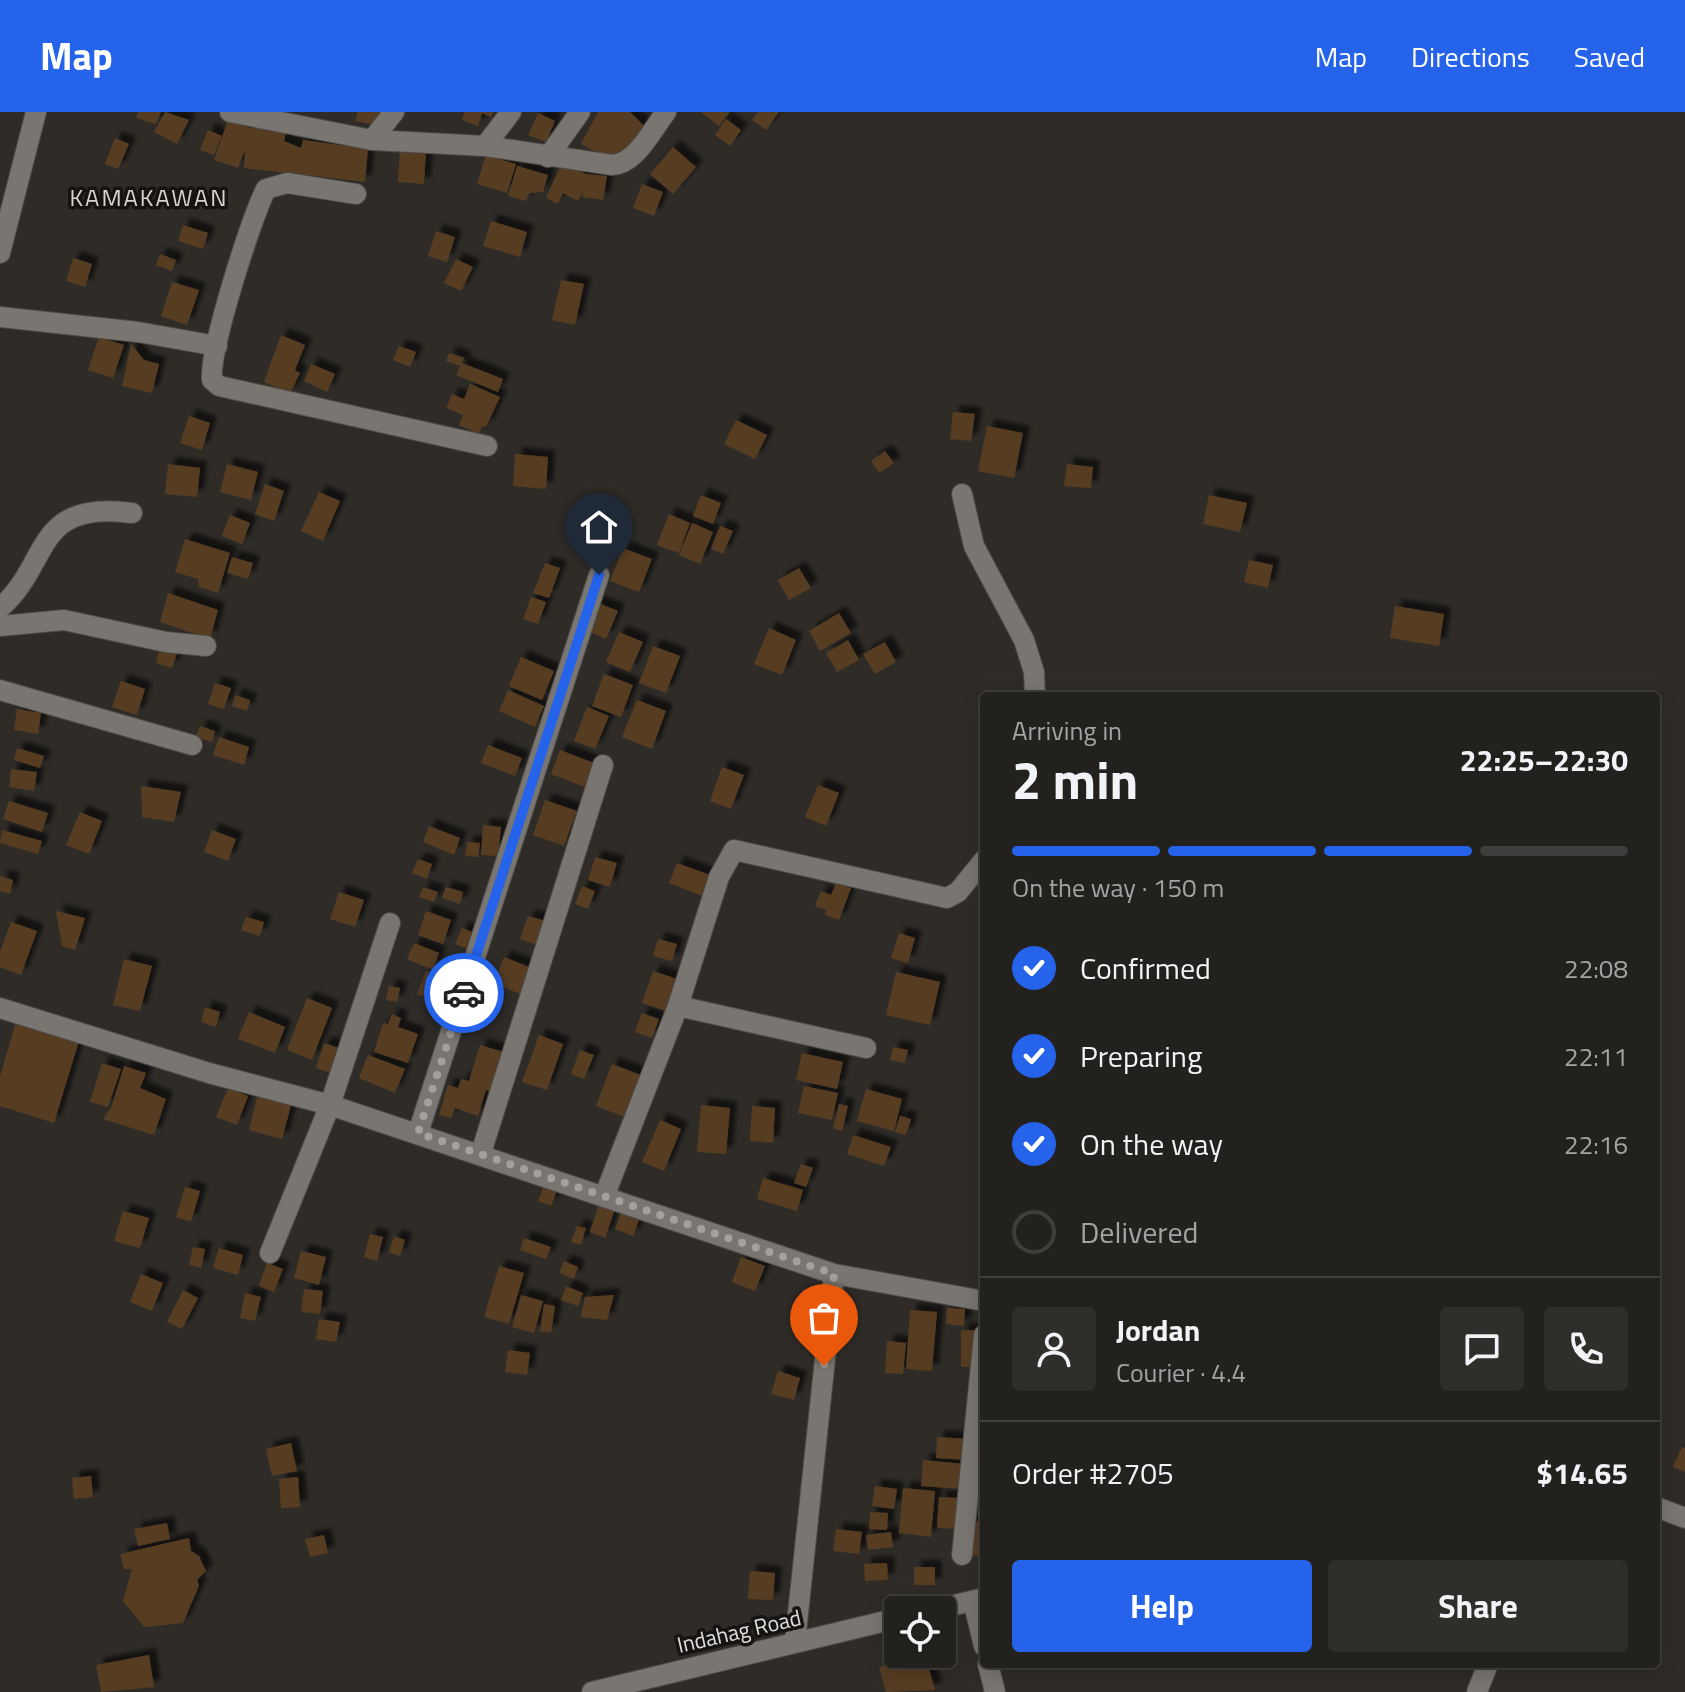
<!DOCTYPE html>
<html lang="en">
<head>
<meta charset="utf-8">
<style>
	:root { --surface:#23211e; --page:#2f2e2b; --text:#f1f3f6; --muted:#a3a3a4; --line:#403e3c; --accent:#2563eb }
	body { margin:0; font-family:"Titillium Web",sans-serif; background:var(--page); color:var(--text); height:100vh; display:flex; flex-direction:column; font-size:30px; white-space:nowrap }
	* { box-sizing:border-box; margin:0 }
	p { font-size:26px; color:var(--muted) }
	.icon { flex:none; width:44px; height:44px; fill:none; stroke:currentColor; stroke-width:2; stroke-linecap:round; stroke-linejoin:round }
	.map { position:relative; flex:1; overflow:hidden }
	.details { position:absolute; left:980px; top:580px; width:680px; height:976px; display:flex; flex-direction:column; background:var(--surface); border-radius:8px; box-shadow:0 4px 20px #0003,0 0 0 2px var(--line) }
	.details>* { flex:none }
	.buttons { position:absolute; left:884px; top:1484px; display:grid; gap:16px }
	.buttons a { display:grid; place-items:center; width:72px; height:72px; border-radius:8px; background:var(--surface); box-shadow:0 4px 20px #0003,0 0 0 2px var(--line); font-size:40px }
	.pin { position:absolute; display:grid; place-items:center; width:68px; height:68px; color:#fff; margin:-82px -34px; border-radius:50% 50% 50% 0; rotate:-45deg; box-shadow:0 0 8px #0007 }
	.pin .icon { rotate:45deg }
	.courier { position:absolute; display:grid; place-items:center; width:80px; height:80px; margin:-40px; border:6px solid #2563eb; border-radius:50%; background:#fff; color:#222; box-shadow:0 2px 10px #0007 }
	.summary em { font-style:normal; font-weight:700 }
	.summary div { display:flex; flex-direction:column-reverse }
	.summary { display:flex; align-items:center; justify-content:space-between; height:136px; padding:0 32px }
	h1 { font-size:52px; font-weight:700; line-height:60px }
	.bar { display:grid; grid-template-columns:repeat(4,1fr); gap:12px 8px; align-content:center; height:96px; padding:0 32px }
	.bar i { height:10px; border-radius:6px; background:var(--line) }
	.bar .on { background:var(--accent) }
	.bar p { grid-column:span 4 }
	.line { display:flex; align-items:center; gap:20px; padding:0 32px; border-top:2px solid var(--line) }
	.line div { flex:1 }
	.round { display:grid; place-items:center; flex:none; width:84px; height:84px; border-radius:8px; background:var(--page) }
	ol { padding:0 32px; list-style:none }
	li { display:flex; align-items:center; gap:24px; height:88px }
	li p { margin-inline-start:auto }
	li .icon { padding:8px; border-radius:50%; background:var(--accent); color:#fff; stroke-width:4 }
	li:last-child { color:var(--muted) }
	li i { width:44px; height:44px; border:4px solid var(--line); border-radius:50% }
	.action { display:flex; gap:16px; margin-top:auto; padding:16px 32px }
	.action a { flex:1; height:92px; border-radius:8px; background:var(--accent); color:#fff; font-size:32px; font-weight:700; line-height:92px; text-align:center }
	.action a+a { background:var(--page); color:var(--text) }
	header { display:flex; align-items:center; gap:48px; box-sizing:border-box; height:112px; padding:0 40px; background:var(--accent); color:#fff }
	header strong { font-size:38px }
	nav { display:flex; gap:44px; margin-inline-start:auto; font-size:28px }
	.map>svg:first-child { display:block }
	.building { fill:#563e24; filter:url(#shadow) }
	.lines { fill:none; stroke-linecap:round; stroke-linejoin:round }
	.street-casing { stroke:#4c4946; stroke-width:22 }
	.secondary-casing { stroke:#4c4946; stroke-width:22 }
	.street { stroke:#797571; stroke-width:20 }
	.secondary { stroke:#797571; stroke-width:20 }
	.done { stroke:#a3a09d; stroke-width:8; stroke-dasharray:0 14.4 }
	.route { stroke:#2563eb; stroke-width:10 }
	.labels { text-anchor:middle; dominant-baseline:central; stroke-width:7; stroke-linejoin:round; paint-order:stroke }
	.street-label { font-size:22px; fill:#e1dedc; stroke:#161413 }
	.neighbourhood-label { font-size:24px; letter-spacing:2px; fill:#d8d3ce; stroke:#161413 }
</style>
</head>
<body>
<header>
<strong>Map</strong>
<nav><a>Map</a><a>Directions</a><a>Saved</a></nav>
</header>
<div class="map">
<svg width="1685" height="1580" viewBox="0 0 1685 1580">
	<defs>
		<filter id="shadow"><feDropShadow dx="7" dy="-7" stdDeviation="2" flood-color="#0009"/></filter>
	</defs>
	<rect width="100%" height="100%" fill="#2f2c28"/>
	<g class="building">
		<path d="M138 0H161L156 12 136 6Z"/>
		<path d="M165 0 189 8 177 32 154 20Z"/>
		<path d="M358 0H381L370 12 355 9Z"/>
		<path d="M465 0H493L491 5 482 1 478 14 462 8Z"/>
		<path d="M598 0H630L646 16 620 44 617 41 613 49 581 32Z"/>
		<path d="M701 0H730L719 14Z"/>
		<path d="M758 0H779L766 18 752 8Z"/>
		<path d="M538 1 555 9 546 30 528 23Z"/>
		<path d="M726 7 741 18 730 34 715 23Z"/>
		<path d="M228 8 251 16 253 9 287 15 284 29 301 36 303 28 368 37 365 70 244 56 245 38 238 56 214 48Z"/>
		<path d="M208 18 222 24 214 43 200 38Z"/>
		<path d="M115 26 129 32 118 57 105 52Z"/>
		<path d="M673 35 696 55 673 82 650 62Z"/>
		<path d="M400 37 426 38 424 72 398 70Z"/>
		<path d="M486 43 516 52 507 81 477 72Z"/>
		<path d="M562 51 586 62 607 64 603 88 582 85 584 78 578 89 563 81 558 92 546 86Z"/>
		<path d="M517 54 548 63 543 80 530 81 525 89 508 84Z"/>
		<path d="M642 72 663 80 654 104 633 96Z"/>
		<path d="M491 109 527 120 520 145 483 134Z"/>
		<path d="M183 113 208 121 203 137 178 129Z"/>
		<path d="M436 119 455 125 447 150 428 144Z"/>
		<path d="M160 142 176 148 172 159 156 153Z"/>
		<path d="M73 146 92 152 85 175 66 169Z"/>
		<path d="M456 147 473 155 461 179 444 171Z"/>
		<path d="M561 168 584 172 575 213 552 208Z"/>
		<path d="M172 170 199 178 187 213 161 204Z"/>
		<path d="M281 223 305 233 295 258 300 261 290 282 264 270Z"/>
		<path d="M99 225 124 233 113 266 88 258Z"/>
		<path d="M131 232 144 248 159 252 152 281 122 274Z"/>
		<path d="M399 234 416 240 410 255 393 248Z"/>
		<path d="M449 241 464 246 462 251 503 267 498 280 456 263 460 254 446 249Z"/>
		<path d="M311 252 335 262 327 280 304 269Z"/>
		<path d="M470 272 500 285 486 315 482 314 479 322 459 313 463 303 446 296 452 282 464 287Z"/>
		<path d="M953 300 975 302 971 329 950 327Z"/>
		<path d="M189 304 210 311 202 338 180 331Z"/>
		<path d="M736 308 767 323 755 347 724 332Z"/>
		<path d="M987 314 1023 321 1014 366 978 359Z"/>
		<path d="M885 339 894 351 879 361 871 349Z"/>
		<path d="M515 342 548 345 546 377 513 374Z"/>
		<path d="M168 352 200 356 197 385 165 382Z"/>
		<path d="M227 352 258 360 251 388 220 380Z"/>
		<path d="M1067 352 1093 355 1091 376 1064 374Z"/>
		<path d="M265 372 284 379 274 409 255 402Z"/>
		<path d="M319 380 340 389 323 429 301 419Z"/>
		<path d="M701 383 721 391 713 412 693 404Z"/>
		<path d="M1209 383 1247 391 1240 420 1203 412Z"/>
		<path d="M669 402 690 411 679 441 657 433Z"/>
		<path d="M230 403 250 411 242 432 222 424Z"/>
		<path d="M692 411 713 420 700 452 679 443Z"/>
		<path d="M720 414 733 419 723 442 711 437Z"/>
		<path d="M185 427 230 441 218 481 199 475 198 467 175 460Z"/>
		<path d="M623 436 652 447 639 480 610 469Z"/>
		<path d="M232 445 253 451 248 467 227 461Z"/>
		<path d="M1249 448 1273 453 1268 476 1244 470Z"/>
		<path d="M545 451 560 456 549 486 533 481Z"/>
		<path d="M799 456 811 476 789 488 778 468Z"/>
		<path d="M168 481 218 498 210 527 160 510Z"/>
		<path d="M531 485 546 490 538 512 523 507Z"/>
		<path d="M596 490 618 499 606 527 584 517Z"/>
		<path d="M1395 494 1444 502 1439 534 1390 526Z"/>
		<path d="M839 501 851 521 820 539 809 519Z"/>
		<path d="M769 516 796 528 782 563 754 552Z"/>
		<path d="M619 520 643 530 630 560 606 550Z"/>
		<path d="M848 528 859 548 837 560 826 541Z"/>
		<path d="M885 530 896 550 875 562 863 542Z"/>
		<path d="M653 534 680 544 666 581 639 571Z"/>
		<path d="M160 536 177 541 172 556 156 551Z"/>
		<path d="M521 545 554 559 542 588 509 574Z"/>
		<path d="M604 562 633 573 621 605 592 594Z"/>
		<path d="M121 569 145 577 137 603 112 595Z"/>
		<path d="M215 571 231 576 224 597 208 592Z"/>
		<path d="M508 578 544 594 535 615 499 599Z"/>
		<path d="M235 583 250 588 247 599 232 594Z"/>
		<path d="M637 588 666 599 652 637 622 625Z"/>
		<path d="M587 595 609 604 595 637 574 629Z"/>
		<path d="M17 597 41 601 38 622 14 618Z"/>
		<path d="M200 614 215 619 212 630 196 625Z"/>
		<path d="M219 625 249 635 244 653 213 643Z"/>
		<path d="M488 633 522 646 515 664 481 651Z"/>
		<path d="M17 636 44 644 40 656 14 648Z"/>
		<path d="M560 638 594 651 585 675 551 662Z"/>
		<path d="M722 655 744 663 731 697 710 689Z"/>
		<path d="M11 657 37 660 34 679 9 675Z"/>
		<path d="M818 673 839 681 826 714 805 705Z"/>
		<path d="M141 674 181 680 174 710 142 705Z"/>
		<path d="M545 688 577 699 564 734 533 723Z"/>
		<path d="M9 689 48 701 42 720 3 707Z"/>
		<path d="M80 700 102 709 89 742 66 733Z"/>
		<path d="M483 713 501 715 498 744 481 743Z"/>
		<path d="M429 714 460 726 454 743 423 730Z"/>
		<path d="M2 718 42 729 38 742 0 731Z"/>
		<path d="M212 718 236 727 228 749 204 740Z"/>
		<path d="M467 730 480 731 478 745 465 744Z"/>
		<path d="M595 745 617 751 610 775 588 768Z"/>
		<path d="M418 747 432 752 427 767 412 761Z"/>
		<path d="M677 751 710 763 702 784 669 771Z"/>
		<path d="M0 764 13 768 10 782 0 779Z"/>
		<path d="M836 771 851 776 839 808 825 803 826 798 815 794 821 779 831 783Z"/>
		<path d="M582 774 595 779 588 797 575 792Z"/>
		<path d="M423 775 438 780 434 790 419 785Z"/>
		<path d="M446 775 463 780 460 792 442 786Z"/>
		<path d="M339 780 364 788 355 815 330 807Z"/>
		<path d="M56 799 85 806 75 838 62 834Z"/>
		<path d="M426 799 451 808 443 832 418 823Z"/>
		<path d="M528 804 546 809 538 833 520 827Z"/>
		<path d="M246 805 264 810 260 824 241 818Z"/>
		<path d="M11 810 37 819 21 863 0 855V840Z"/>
		<path d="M462 816 477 822 471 838 455 832Z"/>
		<path d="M899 821 915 826 908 851 891 846Z"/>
		<path d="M658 827 677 832 672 849 653 844Z"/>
		<path d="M414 831 439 841 433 858 407 847Z"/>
		<path d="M504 845 532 856 520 882 494 871Z"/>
		<path d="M124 847 152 854 140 899 113 893Z"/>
		<path d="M426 859 446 867 436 889 417 882Z"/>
		<path d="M653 859 680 868 669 900 642 891Z"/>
		<path d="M896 860 940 870 930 913 886 903Z"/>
		<path d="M389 874 400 876 397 890 386 888Z"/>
		<path d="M307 886 332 896 312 948 287 938Z"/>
		<path d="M205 895 220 900 216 915 201 910Z"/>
		<path d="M249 900 285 915 275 941 238 927Z"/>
		<path d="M642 901 659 907 652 926 635 920Z"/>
		<path d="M392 902 401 906 398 915 418 922 408 951 374 940 383 911 388 912Z"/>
		<path d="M16 910 79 929 54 1011 0 994V964Z"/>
		<path d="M539 923 563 932 547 978 522 970Z"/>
		<path d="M324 931 345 938 337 963 316 956Z"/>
		<path d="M480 933 504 940 491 980 486 978 478 1004 455 996 451 1006 439 1003 448 973 458 976 461 967 469 969Z"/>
		<path d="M893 935 908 938 905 951 890 948Z"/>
		<path d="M580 938 594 943 584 967 571 962Z"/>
		<path d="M802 941 843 950 837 977 796 968Z"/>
		<path d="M368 943 405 957 395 981 359 966Z"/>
		<path d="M102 951 121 957 108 995 90 990Z"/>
		<path d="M612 952 646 965 630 1007 596 994Z"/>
		<path d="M124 954 146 961 140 976 166 987 154 1023 103 1007 111 996Z"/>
		<path d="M804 974 838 981 832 1008 798 1001Z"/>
		<path d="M228 976 248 984 237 1013 216 1005Z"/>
		<path d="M866 977 902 987 894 1019 857 1009Z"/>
		<path d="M258 981 292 990 282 1027 249 1018Z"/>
		<path d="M839 992 848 994 842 1019 833 1016Z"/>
		<path d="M701 993 730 996 726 1042 697 1040Z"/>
		<path d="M752 994 775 996 773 1031 750 1029Z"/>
		<path d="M900 1004 911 1007 906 1023 895 1020Z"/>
		<path d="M660 1008 681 1017 664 1059 642 1050Z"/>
		<path d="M853 1023 891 1035 884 1054 847 1042Z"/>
		<path d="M801 1052 813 1056 806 1075 794 1071Z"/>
		<path d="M763 1066 803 1078 797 1099 757 1087Z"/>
		<path d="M545 1071 558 1076 551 1094 538 1089Z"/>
		<path d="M185 1075 200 1079 191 1110 176 1105Z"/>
		<path d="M599 1092 615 1097 605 1126 590 1120Z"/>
		<path d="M622 1098 640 1105 633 1124 615 1117Z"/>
		<path d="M123 1099 149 1106 140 1136 114 1129Z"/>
		<path d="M577 1114 586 1116 581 1133 571 1130Z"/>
		<path d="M370 1122 383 1125 377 1149 364 1145Z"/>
		<path d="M394 1124 405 1128 400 1144 389 1140Z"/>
		<path d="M524 1126 551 1135 546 1147 520 1138Z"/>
		<path d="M193 1135 205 1137 201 1156 189 1153Z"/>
		<path d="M219 1136 243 1143 238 1163 213 1156Z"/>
		<path d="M301 1139 326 1145 319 1173 294 1166Z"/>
		<path d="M741 1145 765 1154 755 1179 732 1170Z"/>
		<path d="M564 1149 578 1155 574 1167 559 1161Z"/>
		<path d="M267 1151 283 1157 274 1180 259 1174Z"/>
		<path d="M499 1154 524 1161 509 1212 484 1205Z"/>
		<path d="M141 1162 163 1171 152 1199 130 1190Z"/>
		<path d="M566 1174 583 1181 578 1194 561 1188Z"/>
		<path d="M304 1177 323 1179 320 1202 301 1200Z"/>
		<path d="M183 1178 198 1186 182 1217 167 1210Z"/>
		<path d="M245 1181 261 1185 255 1209 240 1206Z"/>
		<path d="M521 1183 543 1189 534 1221 512 1215Z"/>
		<path d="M614 1183 607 1208 581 1205 585 1185Z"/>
		<path d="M544 1192 555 1194 551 1221 540 1219Z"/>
		<path d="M947 1196 965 1197 964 1214 946 1212Z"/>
		<path d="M910 1198 937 1200 932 1259 906 1257Z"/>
		<path d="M319 1207 340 1210 336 1230 316 1227Z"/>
		<rect x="961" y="1218" width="16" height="37"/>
		<path d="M887 1229 906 1231 903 1262 885 1261Z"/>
		<path d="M508 1238 530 1241 527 1263 505 1260Z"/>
		<path d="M778 1259 800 1266 794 1288 771 1282Z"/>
		<path d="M937 1325 968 1327 967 1348 936 1346Z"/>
		<path d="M291 1331 297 1359 272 1364 266 1337Z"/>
		<path d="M1682 1335 1685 1336V1360L1673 1355Z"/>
		<path d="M923 1348 964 1352 962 1377 921 1374Z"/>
		<path d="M91 1364 93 1385 74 1387 72 1366Z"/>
		<path d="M298 1365 300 1395 281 1396 279 1367Z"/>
		<path d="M875 1374 897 1377 894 1397 872 1394Z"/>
		<path d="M903 1376 935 1379 931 1425 899 1421Z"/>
		<path d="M939 1385 960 1386 959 1417 937 1416Z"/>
		<path d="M870 1400 888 1401 887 1418 869 1417Z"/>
		<path d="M969 1409 984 1410V1444L965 1443Z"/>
		<path d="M167 1411 170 1427 138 1434 134 1417Z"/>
		<path d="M836 1417 862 1420 859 1442 833 1439Z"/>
		<path d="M891 1420 893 1435 868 1438 866 1423Z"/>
		<path d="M324 1423 328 1441 310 1445 305 1427Z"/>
		<path d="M189 1426 191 1439 199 1444 206 1459 197 1468 199 1474 183 1511 144 1515 123 1489 132 1457H124L120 1442Z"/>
		<path d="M887 1451 888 1468 865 1469 864 1452Z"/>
		<rect x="914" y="1455" width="21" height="18"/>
		<path d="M750 1459 775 1461 773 1488 748 1487Z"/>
		<path d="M922 1542H925L935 1578 886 1580 879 1555Z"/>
		<path d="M149 1543 154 1575 101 1580 96 1553Z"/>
	</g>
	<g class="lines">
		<g class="street-casing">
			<g id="street">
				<path d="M230 0 372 28 485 34 612 53C636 52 652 18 666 0"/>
				<path d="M372 28 394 0"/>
				<path d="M485 34 511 0"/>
				<path d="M548 45 580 0"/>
				<path d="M356 82 287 71 266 77C251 107 209 238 212 268L219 274 487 334"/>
				<path d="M0 205 138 220 217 234"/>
				<path d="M962 382 974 434 1024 528 1034 560 1035 584"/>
				<path d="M0 496C52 451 32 388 132 401"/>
				<path d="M0 514 64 508 166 530 206 534"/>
				<path d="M0 578 192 633"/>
				<path d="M678 894 866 936"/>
				<path d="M418 1021 599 463"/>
				<path d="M481 1041 603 653"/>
				<path d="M604 1085 678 894 719 765 734 738 947 786 958 780 984 748"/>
				<path d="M270 1141 330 993 390 811"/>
				<path d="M962 1443 984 1223"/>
				<path d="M973 1489 984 1534"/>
				<path d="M795 1530 834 1162"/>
				<path d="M988 1552 995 1580"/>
				<path d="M1477 1580 1488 1552"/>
			</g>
		</g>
		<g class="secondary-casing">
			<g id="secondary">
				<path d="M0 141 36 0"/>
				<path d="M0 896 209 961 330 993 834 1162 984 1189"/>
				<path d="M1656 1395 1685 1406"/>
				<path d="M934 1498 984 1486"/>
				<path d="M592 1580 898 1506"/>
			</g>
		</g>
		<use href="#street" class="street"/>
		<use href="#secondary" class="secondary"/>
	</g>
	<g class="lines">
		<path class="done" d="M464 881 418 1021 834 1162 824 1254"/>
		<path class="route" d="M464 881 599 463"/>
	</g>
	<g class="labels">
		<g class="street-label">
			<text transform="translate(739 1519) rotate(-13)">Indahag Road</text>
		</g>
		<g class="neighbourhood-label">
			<text x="149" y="85">KAMAKAWAN</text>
		</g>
	</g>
</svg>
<div class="buttons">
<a><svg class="icon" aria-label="locate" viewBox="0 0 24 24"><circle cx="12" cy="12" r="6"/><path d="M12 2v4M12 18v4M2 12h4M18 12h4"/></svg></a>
</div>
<div class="pin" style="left:824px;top:1254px;background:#ea580c"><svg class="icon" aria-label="bag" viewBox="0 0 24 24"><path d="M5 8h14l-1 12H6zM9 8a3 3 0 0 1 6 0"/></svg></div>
<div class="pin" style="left:599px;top:463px;background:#1f2937"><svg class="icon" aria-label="home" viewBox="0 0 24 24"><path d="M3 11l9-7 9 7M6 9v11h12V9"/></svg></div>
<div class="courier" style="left:464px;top:881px"><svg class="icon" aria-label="car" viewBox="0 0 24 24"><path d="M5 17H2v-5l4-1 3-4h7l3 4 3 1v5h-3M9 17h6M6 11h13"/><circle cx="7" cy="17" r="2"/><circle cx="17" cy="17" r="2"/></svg></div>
<section class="details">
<div class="summary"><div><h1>2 min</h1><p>Arriving in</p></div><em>22:25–22:30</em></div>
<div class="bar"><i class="on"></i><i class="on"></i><i class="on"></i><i></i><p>On the way · 150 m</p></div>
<ol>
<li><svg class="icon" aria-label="check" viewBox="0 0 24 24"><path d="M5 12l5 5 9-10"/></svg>Confirmed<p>22:08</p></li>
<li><svg class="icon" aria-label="check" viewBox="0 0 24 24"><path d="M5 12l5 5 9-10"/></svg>Preparing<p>22:11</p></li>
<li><svg class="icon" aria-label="check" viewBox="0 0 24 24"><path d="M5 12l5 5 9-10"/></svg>On the way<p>22:16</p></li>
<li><i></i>Delivered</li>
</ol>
<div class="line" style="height:144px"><a class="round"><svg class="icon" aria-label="person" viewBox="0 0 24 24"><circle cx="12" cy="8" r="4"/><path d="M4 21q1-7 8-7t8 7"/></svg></a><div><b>Jordan</b><p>Courier · 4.4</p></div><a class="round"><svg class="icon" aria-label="chat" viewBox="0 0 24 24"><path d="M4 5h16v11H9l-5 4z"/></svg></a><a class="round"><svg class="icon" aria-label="phone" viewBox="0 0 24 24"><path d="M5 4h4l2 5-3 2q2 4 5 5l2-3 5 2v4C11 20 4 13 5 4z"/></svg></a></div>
<div class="line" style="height:104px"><div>Order #2705</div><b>$14.65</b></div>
<div class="action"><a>Help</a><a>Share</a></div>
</section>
</div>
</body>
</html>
